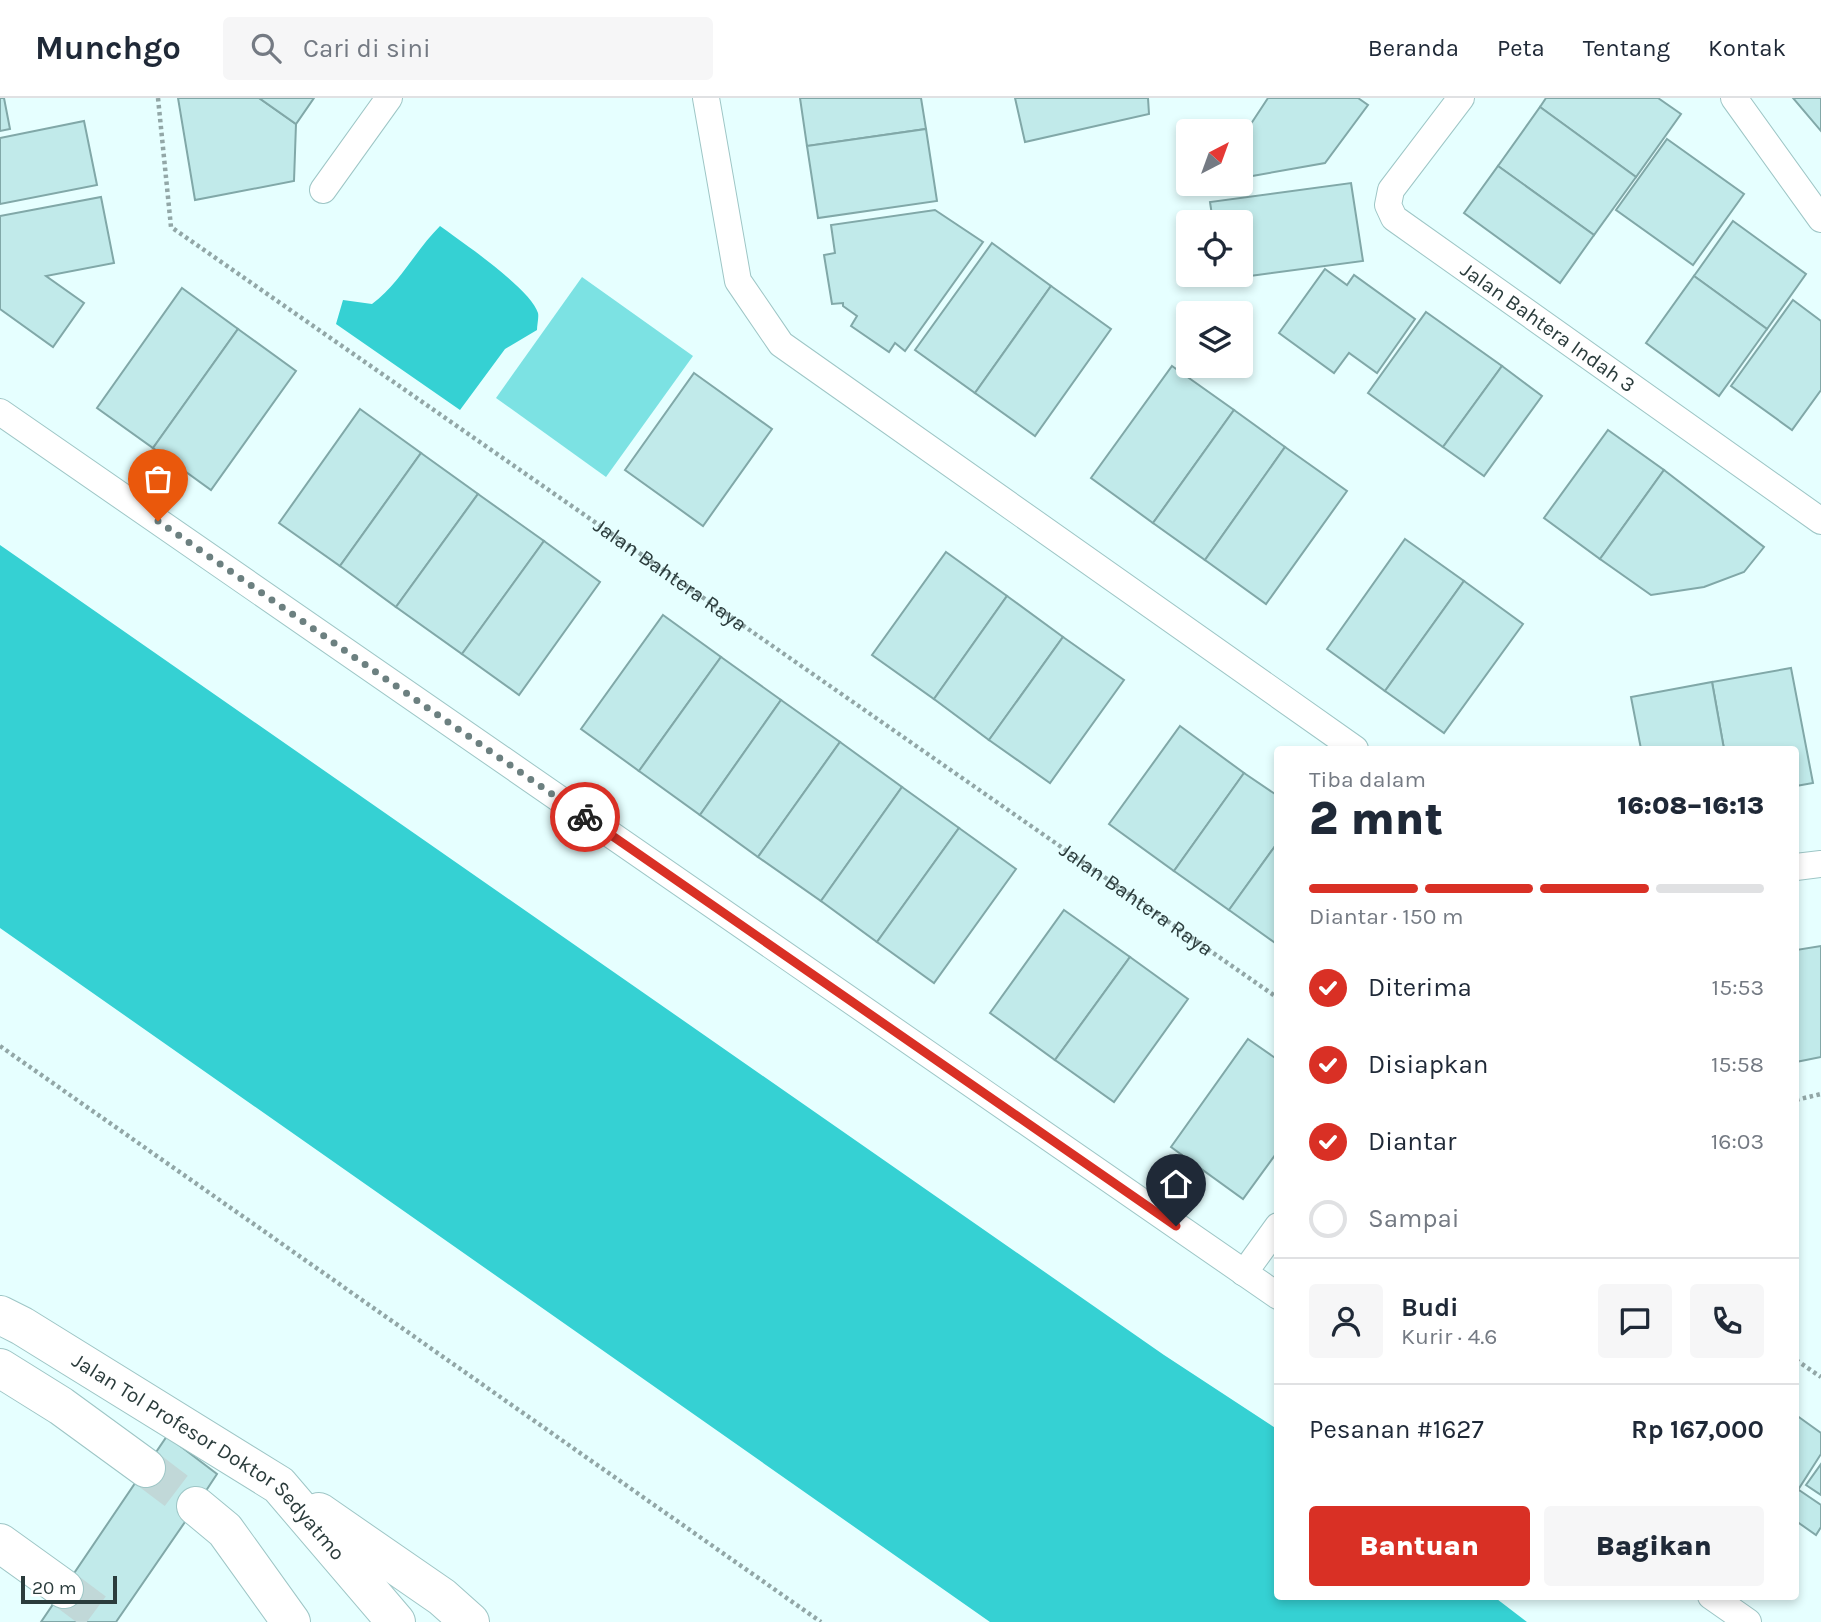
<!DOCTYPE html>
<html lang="id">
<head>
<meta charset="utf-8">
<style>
	:root { --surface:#fff; --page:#f6f6f7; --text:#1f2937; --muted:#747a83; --line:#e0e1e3; --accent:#d93025 }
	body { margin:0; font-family:Karla,sans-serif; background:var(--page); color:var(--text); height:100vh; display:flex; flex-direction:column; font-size:26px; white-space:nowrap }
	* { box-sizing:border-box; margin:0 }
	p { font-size:23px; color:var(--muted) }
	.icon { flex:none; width:38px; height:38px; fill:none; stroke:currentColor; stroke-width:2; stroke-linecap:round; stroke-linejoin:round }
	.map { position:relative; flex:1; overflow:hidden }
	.drawer { position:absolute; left:1274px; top:648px; width:525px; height:854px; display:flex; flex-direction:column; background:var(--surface); border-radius:7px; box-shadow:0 4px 10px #0003 }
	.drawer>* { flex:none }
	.needle { width:46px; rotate:41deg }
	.controls { position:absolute; left:1176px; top:21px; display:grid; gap:14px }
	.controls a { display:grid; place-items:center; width:77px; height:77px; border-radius:7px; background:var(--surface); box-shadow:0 4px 10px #0003; font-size:35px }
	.scale { position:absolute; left:21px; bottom:18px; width:96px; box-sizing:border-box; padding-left:7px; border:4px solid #2b3c3c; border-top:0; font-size:19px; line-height:24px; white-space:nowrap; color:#2b3c3c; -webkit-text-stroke:5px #fff; paint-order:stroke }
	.pin { position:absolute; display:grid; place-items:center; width:60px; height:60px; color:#fff; margin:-72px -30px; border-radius:50% 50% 50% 0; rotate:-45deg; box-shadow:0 0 7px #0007 }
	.pin .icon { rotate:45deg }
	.courier { position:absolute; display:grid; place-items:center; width:70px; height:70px; margin:-35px; border:5px solid #d93025; border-radius:50%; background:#fff; color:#222; box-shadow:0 2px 9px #0007 }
	.summary em { font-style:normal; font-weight:800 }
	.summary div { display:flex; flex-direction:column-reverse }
	.summary { display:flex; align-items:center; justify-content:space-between; height:119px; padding:0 35px }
	h1 { font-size:46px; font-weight:800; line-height:52px }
	.bar { display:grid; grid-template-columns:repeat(4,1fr); gap:10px 7px; align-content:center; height:84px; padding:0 35px }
	.bar i { height:9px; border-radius:5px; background:var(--line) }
	.bar .current { background:var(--accent) }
	.bar p { grid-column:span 4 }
	.line { display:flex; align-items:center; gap:18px; padding:0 35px; border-top:2px solid var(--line) }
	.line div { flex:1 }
	.round { display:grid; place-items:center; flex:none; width:74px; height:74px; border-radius:7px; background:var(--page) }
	ol { padding:0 35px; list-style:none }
	li { display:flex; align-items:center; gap:21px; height:77px }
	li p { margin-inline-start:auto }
	li .icon { padding:7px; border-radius:50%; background:var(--accent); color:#fff; stroke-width:4 }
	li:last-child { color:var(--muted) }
	li i { width:38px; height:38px; border:4px solid var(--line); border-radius:50% }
	.button { display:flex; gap:14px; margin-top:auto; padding:14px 35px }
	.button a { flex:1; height:80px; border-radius:7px; background:var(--accent); color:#fff; font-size:28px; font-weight:800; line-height:80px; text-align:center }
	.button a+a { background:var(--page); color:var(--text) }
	header { display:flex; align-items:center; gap:42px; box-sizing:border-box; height:98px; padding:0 35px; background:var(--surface); border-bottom:2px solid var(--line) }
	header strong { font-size:33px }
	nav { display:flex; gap:38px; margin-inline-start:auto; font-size:24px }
	.search { width:490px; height:63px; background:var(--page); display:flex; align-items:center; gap:18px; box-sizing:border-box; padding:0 24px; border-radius:7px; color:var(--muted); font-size:26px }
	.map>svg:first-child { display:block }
	.green { fill:#7ce2e3 }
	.water { fill:#35d1d3 }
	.building { fill:#c1eaea; stroke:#81a8a8; stroke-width:2 }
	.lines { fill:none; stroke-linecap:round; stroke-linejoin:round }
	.motorway-tunnel { stroke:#c1d8d8; stroke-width:38; stroke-dasharray:38 19; stroke-linecap:butt }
	.minor-casing { stroke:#9ec6c6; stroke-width:28 }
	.motorway-casing { stroke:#9ec6c6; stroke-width:40 }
	.path { stroke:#92a7a7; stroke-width:4.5; stroke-dasharray:3.5 3.5; stroke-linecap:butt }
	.minor { stroke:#fff; stroke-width:26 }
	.motorway { stroke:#fff; stroke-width:38 }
	.done { stroke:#6c8080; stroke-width:7; stroke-dasharray:0 12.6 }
	.route { stroke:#d93025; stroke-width:9 }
	.labels { text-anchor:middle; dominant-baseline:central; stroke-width:5; stroke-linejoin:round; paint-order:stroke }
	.street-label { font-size:21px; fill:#2b3c3c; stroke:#fff }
</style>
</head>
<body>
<header>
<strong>Munchgo</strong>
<div class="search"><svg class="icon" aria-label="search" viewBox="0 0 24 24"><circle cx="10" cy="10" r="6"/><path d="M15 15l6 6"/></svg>Cari di sini</div>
<nav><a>Beranda</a><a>Peta</a><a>Tentang</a><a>Kontak</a></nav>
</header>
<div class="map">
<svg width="1821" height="1524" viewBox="0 0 1821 1524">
	<rect width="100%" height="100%" fill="#e6ffff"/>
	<path class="green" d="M582 179 693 258 606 379 496 300Z"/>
	<g class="water">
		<path d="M440 128C462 144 531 191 538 215 539 219 537 227 537 232L505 251 460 312 336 226 343 202 372 206C400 185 415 153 440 128Z"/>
		<path d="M0 447 1164 1257 1277 1331 1278 1498H1493L1527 1524H990L0 830Z"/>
	</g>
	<g class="building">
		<path d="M0 0H4L10 31 0 33Z"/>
		<path d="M178 0H259L296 26 294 83 195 102Z"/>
		<path d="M259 0H314L296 26Z"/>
		<path d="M800 0H921L926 31 807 48Z"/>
		<path d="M1015 0H1148L1149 16 1025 44Z"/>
		<path d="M1268 0H1358L1368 7 1325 65 1241 80V41Z"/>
		<path d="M1546 0H1658L1681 16 1636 79 1540 9Z"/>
		<path d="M1793 0H1821V33Z"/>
		<path d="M1540 9 1636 79 1594 137 1498 68Z"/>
		<path d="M84 23 97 87 0 106V40Z"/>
		<path d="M926 31 937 103 818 120 807 48Z"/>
		<path d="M1667 41 1744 96 1693 167 1616 112Z"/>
		<path d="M1498 68 1594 137 1560 185 1464 115Z"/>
		<path d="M1351 85 1363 163 1220 182V177H1241V124H1213L1210 104Z"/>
		<path d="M101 99 114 165 46 178 84 205 53 249 0 211V118Z"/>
		<path d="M935 112 983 144 905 253 895 245 889 254 851 228 857 218 843 208V205L832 206 824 157 835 155 831 127Z"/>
		<path d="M1733 123 1806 176 1767 231 1694 178Z"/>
		<path d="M992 145 1051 188 975 295 915 252Z"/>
		<path d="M1325 171 1347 187 1354 177 1415 221 1377 275 1349 255 1334 275 1279 235Z"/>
		<path d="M1694 178 1767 231 1719 298 1646 245Z"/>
		<path d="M1051 188 1111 231 1035 338 975 295Z"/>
		<path d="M182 190 238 231 153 350 97 310Z"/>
		<path d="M1793 202 1821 223V292L1792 332 1731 288Z"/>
		<path d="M1426 214 1502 268 1443 349 1368 295Z"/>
		<path d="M238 231 296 273 211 392 153 350Z"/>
		<path d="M1172 268 1234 312 1153 425 1091 380Z"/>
		<path d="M1502 268 1542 298 1484 378 1443 349Z"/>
		<path d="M694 275 772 331 703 428 625 372Z"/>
		<path d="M360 311 421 355 340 468 279 425Z"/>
		<path d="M1234 312 1285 349 1205 462 1153 425Z"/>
		<path d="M1608 332 1664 372 1600 461 1544 420Z"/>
		<path d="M1285 349 1347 393 1266 506 1205 462Z"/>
		<path d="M421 355 478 396 396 509 340 468Z"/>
		<path d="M1664 372 1764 449 1744 474 1704 489 1651 497 1600 461Z"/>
		<path d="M478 396 544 443 462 556 396 509Z"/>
		<path d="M1405 441 1464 483 1385 593 1327 551Z"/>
		<path d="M544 443 600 484 519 597 462 556Z"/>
		<path d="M946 454 1007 498 934 601 872 557Z"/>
		<path d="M1464 483 1523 526 1444 635 1385 593Z"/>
		<path d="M1007 498 1063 539 989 642 934 601Z"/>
		<path d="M663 517 721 559 639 673 581 631Z"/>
		<path d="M1063 539 1124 582 1050 685 989 642Z"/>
		<path d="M721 559 781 602 700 717 639 673Z"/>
		<path d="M1791 570 1813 685 1796 688V651H1724L1712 584Z"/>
		<path d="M1712 584 1724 651H1641L1631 599Z"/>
		<path d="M781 602 840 644 758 759 700 717Z"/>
		<path d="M1180 628 1244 675 1174 773 1109 726Z"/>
		<path d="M840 644 902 689 821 803 758 759Z"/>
		<path d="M1244 675 1278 698V744L1229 812 1174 773Z"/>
		<path d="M902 689 959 730 877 844 821 803Z"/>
		<path d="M959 730 1016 771 934 885 877 844Z"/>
		<path d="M1278 744V847L1229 812Z"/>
		<path d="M1064 812 1130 859 1055 962 990 915Z"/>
		<path d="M1821 848V959L1796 964V852Z"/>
		<path d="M1130 859 1188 901 1114 1004 1055 962Z"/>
		<path d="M1248 941 1278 962V1053L1243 1101 1171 1049Z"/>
		<path d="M1796 1317 1821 1335V1356L1796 1395Z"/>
		<path d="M167 1338 217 1376 196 1408 116 1524H41Z"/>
		<path d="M1821 1366V1397L1806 1387Z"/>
		<path d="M1799 1392 1821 1407V1429L1816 1437 1796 1423V1397Z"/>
	</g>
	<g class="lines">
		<g class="motorway-tunnel">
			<path d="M146 1370 196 1408"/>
			<path d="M64 1491 108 1524"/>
		</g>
		<g class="minor-casing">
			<g id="minor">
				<path d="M706 0 738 183 781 246 1355 651"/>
				<path id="s2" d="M1461 0 1391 92 1388 107 1394 120 1821 423"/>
				<path d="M1734 0 1821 121"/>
				<path d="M323 92 389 0"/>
				<path d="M0 314 1278 1198"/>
				<path d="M1796 769 1821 766"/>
				<path d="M1244 1175 1278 1128"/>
				<path d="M1711 1498 1748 1524"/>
			</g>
		</g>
		<g class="motorway-casing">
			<g id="motorway">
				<path id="s3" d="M0 1217 22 1228 279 1387 396 1524"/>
				<path d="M0 1270 61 1308 146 1370"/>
				<path d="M196 1408 225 1432 291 1524"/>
				<path d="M319 1414 442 1499 470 1524"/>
				<path d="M0 1445 64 1491"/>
			</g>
		</g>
		<g class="path">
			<path id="s1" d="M158 0 171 129 1278 900"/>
			<path d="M0 948 821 1524"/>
			<path d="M1796 1002 1821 996"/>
			<path d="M1796 1262 1821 1279"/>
		</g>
		<use href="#minor" class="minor"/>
		<use href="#motorway" class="motorway"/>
	</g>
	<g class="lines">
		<path class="done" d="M158 423 585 719"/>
		<path class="route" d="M585 719 1176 1128"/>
	</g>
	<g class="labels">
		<g class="street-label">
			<text stroke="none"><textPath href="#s2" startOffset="334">Jalan Bahtera Indah 3</textPath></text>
			<text stroke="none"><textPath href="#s1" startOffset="738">Jalan Bahtera Raya</textPath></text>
			<text stroke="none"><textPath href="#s1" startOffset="1306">Jalan Bahtera Raya</textPath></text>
			<text stroke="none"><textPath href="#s3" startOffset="254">Jalan Tol Profesor Doktor Sedyatmo</textPath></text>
		</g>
	</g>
</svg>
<div class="controls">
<a><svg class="needle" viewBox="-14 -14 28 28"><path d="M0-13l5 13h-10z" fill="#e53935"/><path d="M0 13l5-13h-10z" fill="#747a83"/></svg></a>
<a><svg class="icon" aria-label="locate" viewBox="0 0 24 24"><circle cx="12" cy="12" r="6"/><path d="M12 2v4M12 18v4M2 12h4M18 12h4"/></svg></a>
<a><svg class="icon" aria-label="layers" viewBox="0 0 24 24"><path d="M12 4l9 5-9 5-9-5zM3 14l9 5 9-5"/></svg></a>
</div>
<div class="scale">20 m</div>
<div class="pin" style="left:158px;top:423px;background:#ea580c"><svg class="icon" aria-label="bag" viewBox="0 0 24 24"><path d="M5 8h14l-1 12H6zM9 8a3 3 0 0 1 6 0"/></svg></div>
<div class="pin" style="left:1176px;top:1128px;background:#1f2937"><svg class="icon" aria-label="home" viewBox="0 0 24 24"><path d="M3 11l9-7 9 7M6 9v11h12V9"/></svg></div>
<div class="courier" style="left:585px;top:719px"><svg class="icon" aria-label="bike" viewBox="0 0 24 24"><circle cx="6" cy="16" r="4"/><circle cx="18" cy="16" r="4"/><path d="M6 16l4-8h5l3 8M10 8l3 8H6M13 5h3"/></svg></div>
<section class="drawer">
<div class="summary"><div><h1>2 mnt</h1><p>Tiba dalam</p></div><em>16:08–16:13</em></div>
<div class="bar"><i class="current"></i><i class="current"></i><i class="current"></i><i></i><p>Diantar · 150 m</p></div>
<ol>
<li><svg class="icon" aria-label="check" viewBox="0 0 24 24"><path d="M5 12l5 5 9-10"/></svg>Diterima<p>15:53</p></li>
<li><svg class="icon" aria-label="check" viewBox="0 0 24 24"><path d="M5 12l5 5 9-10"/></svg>Disiapkan<p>15:58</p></li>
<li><svg class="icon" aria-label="check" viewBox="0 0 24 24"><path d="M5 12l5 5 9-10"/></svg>Diantar<p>16:03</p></li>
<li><i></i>Sampai</li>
</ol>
<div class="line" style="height:126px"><a class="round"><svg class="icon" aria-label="person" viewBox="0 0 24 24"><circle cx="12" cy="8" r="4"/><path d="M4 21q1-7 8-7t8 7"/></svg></a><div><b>Budi</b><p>Kurir · 4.6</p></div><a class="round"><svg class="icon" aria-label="chat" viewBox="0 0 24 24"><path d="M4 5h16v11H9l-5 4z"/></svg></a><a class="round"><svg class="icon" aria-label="phone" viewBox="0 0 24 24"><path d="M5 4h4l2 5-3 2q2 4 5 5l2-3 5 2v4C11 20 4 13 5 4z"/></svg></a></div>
<div class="line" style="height:91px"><div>Pesanan #1627</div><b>Rp 167,000</b></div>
<div class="button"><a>Bantuan</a><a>Bagikan</a></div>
</section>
</div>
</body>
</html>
